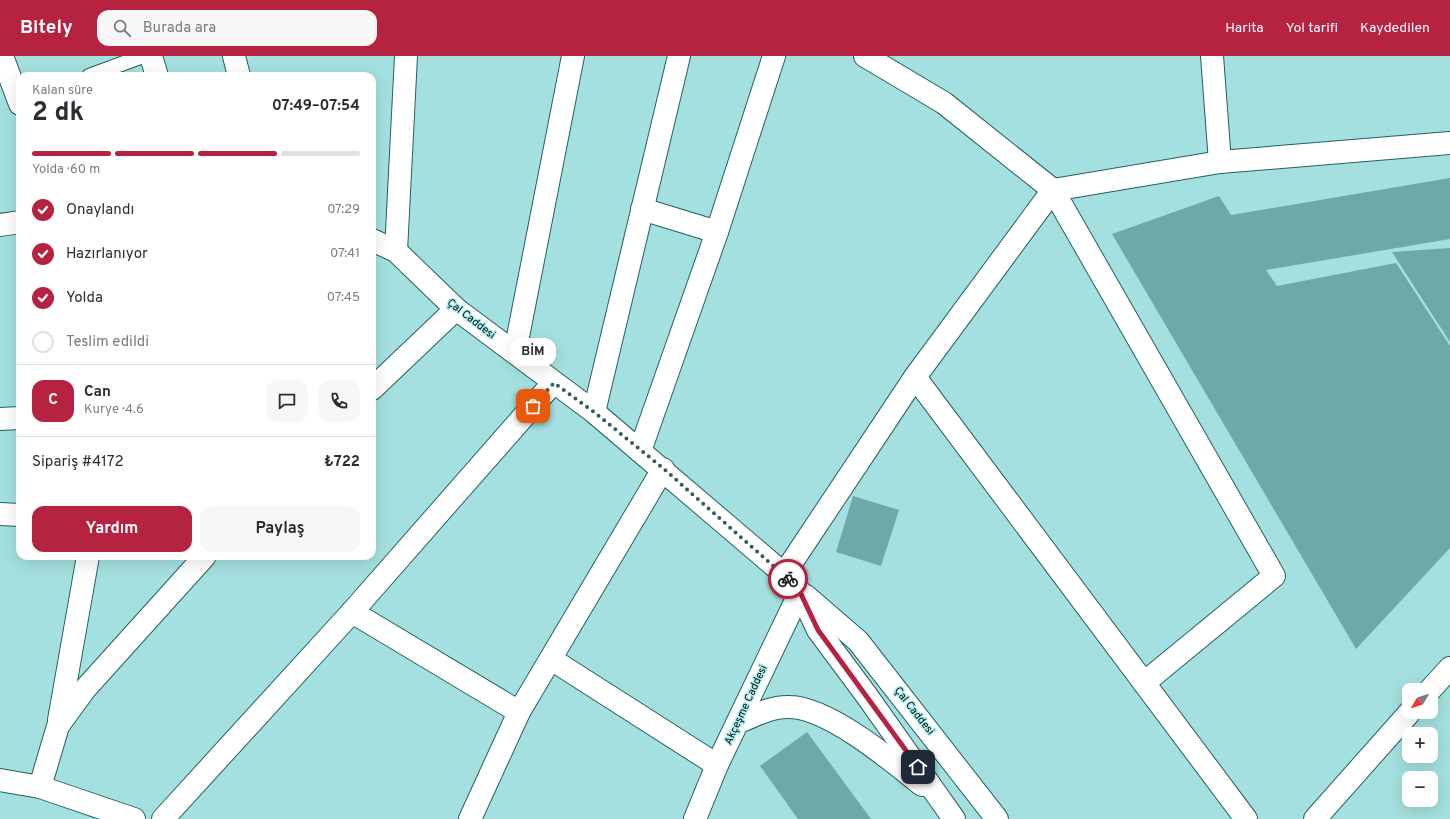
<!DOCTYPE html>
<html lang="tr">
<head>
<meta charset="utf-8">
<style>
	:root { --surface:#fff; --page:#f7f7f7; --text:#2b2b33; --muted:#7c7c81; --line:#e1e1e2; --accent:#b52341 }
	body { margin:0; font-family:Overpass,sans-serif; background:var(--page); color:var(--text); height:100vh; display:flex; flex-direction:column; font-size:15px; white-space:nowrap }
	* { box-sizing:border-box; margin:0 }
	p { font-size:13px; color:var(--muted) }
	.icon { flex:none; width:22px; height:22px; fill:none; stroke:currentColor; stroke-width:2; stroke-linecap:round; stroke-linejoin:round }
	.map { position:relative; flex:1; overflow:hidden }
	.sheet { position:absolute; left:16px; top:16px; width:360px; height:488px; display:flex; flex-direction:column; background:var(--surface); border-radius:12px; box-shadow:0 4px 16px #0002 }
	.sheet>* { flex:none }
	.needle { width:26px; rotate:231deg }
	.controls { position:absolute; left:1402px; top:627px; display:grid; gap:8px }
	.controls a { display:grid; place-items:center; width:36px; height:36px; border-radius:8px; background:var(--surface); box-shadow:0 4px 16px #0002; font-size:20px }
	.pin { position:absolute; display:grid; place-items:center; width:34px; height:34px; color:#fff; margin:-17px; border-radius:8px; box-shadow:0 2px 6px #0006 }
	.courier { position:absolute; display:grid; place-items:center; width:40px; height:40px; margin:-20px; border:3px solid #b52341; border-radius:50%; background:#fff; color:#222; box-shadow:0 1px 5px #0007 }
	.bubble { position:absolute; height:28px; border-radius:12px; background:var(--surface); box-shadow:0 4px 16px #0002; font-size:13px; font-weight:700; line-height:28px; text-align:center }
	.overview em { font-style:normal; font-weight:700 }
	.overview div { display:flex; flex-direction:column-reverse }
	.overview { display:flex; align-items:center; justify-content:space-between; height:68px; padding:0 16px }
	h1 { font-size:26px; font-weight:700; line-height:30px }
	.bar { display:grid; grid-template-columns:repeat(4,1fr); gap:6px 4px; align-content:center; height:48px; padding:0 16px }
	.bar i { height:5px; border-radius:3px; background:var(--line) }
	.bar .active { background:var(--accent) }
	.bar p { grid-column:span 4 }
	.line { display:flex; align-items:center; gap:10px; padding:0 16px; border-top:1px solid var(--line) }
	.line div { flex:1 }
	.round { display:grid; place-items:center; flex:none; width:42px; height:42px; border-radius:12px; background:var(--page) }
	ol { padding:0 16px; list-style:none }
	li { display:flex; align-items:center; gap:12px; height:44px }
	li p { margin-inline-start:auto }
	li .icon { padding:4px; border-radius:50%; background:var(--accent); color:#fff; stroke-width:4 }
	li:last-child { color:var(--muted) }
	li i { width:22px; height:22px; border:2px solid var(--line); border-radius:50% }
	.cta { display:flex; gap:8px; margin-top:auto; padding:8px 16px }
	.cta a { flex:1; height:46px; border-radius:12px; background:var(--accent); color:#fff; font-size:16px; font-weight:700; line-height:46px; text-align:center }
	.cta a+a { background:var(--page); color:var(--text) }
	header { display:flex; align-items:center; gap:24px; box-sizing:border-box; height:56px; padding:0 20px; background:var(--accent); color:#fff }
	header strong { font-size:19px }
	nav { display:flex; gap:22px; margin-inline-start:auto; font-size:14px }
	.search { width:280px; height:36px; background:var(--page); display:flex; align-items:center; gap:10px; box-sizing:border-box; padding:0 14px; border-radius:12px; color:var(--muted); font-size:15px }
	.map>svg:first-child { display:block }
	.building { fill:#6ea8a8 }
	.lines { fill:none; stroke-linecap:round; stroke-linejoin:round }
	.lane-casing { stroke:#256060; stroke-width:16 }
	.street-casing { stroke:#256060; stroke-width:24 }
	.secondary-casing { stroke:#256060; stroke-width:24 }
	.lane { stroke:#fff; stroke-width:14 }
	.street { stroke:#fff; stroke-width:22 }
	.secondary { stroke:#fff; stroke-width:22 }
	.done { stroke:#395b5a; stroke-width:4; stroke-dasharray:0 7.2 }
	.route { stroke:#b52341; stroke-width:5 }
	.labels { text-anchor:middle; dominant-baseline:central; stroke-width:3; stroke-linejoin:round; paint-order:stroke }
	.street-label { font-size:11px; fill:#001313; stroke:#b1eded }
</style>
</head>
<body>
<header>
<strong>Bitely</strong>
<div class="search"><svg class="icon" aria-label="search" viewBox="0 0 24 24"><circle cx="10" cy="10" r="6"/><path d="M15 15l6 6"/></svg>Burada ara</div>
<nav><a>Harita</a><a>Yol tarifi</a><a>Kaydedilen</a></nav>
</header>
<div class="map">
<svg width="1450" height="763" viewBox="0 0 1450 763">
	<rect width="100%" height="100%" fill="#a4e0df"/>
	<g class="building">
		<path d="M1450 122V183L1266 214 1277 230 1396 207 1450 290V492L1356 593 1112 178 1219 140 1231 159Z"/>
		<path d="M1450 192V286L1392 196Z"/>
		<path d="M853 440 899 454 881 510 836 496Z"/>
		<path d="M807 676 871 763H798L760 710Z"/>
	</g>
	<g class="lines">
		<g class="lane-casing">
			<path id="lane" d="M89 20 143 0"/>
		</g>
		<g class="street-casing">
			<g id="street">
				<path d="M2 0 20 48"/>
				<path d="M151 0 157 20"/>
				<path d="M234 0 239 20"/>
				<path d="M865 0 944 47 1053 134 1274 520 1144 627"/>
				<path d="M1212 0 1220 106"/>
				<path d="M642 153 717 176"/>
				<path d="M396 195 406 0"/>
				<path d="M515 296 573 0"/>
				<path d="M915 321 1246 763"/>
				<path d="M372 333 456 253"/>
				<path d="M594 356 679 0"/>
				<path d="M0 363 20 362"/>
				<path d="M640 395 717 176 774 0"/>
				<path d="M0 458 20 459"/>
				<path d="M784 518 915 321 1053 134 1220 106 1450 87"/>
				<path d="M352 556 519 656"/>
				<path d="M551 603 717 709"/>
				<path d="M1430 634 1450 612"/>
				<path d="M59 664 88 500"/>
				<path d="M0 724 40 731 134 763"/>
				<path d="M40 731 58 670 85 633 205 500"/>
				<path d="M163 763 352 556 553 327"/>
				<path d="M470 763 519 656 663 413"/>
				<path d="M1315 763 1410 656"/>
			</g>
		</g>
		<g class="secondary-casing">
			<g id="secondary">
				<path d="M0 169 20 166"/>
				<path d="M372 184 396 195 456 253 594 356 784 518 800 536 818 574 867 640 954 763"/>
				<path d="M806 540 858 585 997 763"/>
				<path d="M737 667C753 660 772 650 790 651 829 652 891 704 922 729"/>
				<path d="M695 763 717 709 800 536"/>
			</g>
		</g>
		<use href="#lane" class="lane"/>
		<use href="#street" class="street"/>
		<use href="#secondary" class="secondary"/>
	</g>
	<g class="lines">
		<path class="done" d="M533 350 554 327 594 356 664 413 788 523"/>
		<path class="route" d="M788 523 800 536 818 574 918 711"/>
	</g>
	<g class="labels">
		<g class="street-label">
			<text transform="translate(471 263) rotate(38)">Çal Caddesi</text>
			<text transform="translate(746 649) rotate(-65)">Akçeşme Caddesi</text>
			<text transform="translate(914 655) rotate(52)">Çal Caddesi</text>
		</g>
	</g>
</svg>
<div class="controls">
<a><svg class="needle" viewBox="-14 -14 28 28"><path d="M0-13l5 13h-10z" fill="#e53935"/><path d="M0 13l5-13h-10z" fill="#7c7c81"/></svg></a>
<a>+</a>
<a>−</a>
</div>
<div class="pin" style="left:533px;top:350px;background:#ea580c"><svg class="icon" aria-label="bag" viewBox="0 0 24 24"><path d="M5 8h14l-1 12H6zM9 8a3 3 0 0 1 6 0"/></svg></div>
<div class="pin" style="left:918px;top:711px;background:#1f2937"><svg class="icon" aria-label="home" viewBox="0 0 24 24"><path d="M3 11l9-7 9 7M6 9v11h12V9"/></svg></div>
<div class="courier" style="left:788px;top:523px"><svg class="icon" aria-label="bike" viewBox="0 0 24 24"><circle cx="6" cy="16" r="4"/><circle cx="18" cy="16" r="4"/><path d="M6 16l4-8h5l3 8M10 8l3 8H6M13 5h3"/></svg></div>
<div class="bubble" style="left:510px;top:282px;width:46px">BİM</div>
<section class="sheet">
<div class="overview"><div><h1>2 dk</h1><p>Kalan süre</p></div><em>07:49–07:54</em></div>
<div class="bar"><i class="active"></i><i class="active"></i><i class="active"></i><i></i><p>Yolda · 60 m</p></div>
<ol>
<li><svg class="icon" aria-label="check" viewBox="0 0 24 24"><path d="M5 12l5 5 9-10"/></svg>Onaylandı<p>07:29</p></li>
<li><svg class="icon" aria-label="check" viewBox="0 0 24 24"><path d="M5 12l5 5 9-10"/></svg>Hazırlanıyor<p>07:41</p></li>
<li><svg class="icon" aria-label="check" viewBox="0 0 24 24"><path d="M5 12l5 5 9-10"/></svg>Yolda<p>07:45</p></li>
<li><i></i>Teslim edildi</li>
</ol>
<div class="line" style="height:72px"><b class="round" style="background:var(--accent);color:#fff">C</b><div><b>Can</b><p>Kurye · 4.6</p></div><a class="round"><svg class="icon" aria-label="chat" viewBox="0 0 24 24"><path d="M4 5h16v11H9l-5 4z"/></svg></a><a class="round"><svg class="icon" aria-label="phone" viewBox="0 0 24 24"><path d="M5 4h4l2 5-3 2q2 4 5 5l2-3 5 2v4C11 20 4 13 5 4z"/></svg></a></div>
<div class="line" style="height:52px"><div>Sipariş #4172</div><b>₺722</b></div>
<div class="cta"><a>Yardım</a><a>Paylaş</a></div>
</section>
</div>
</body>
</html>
